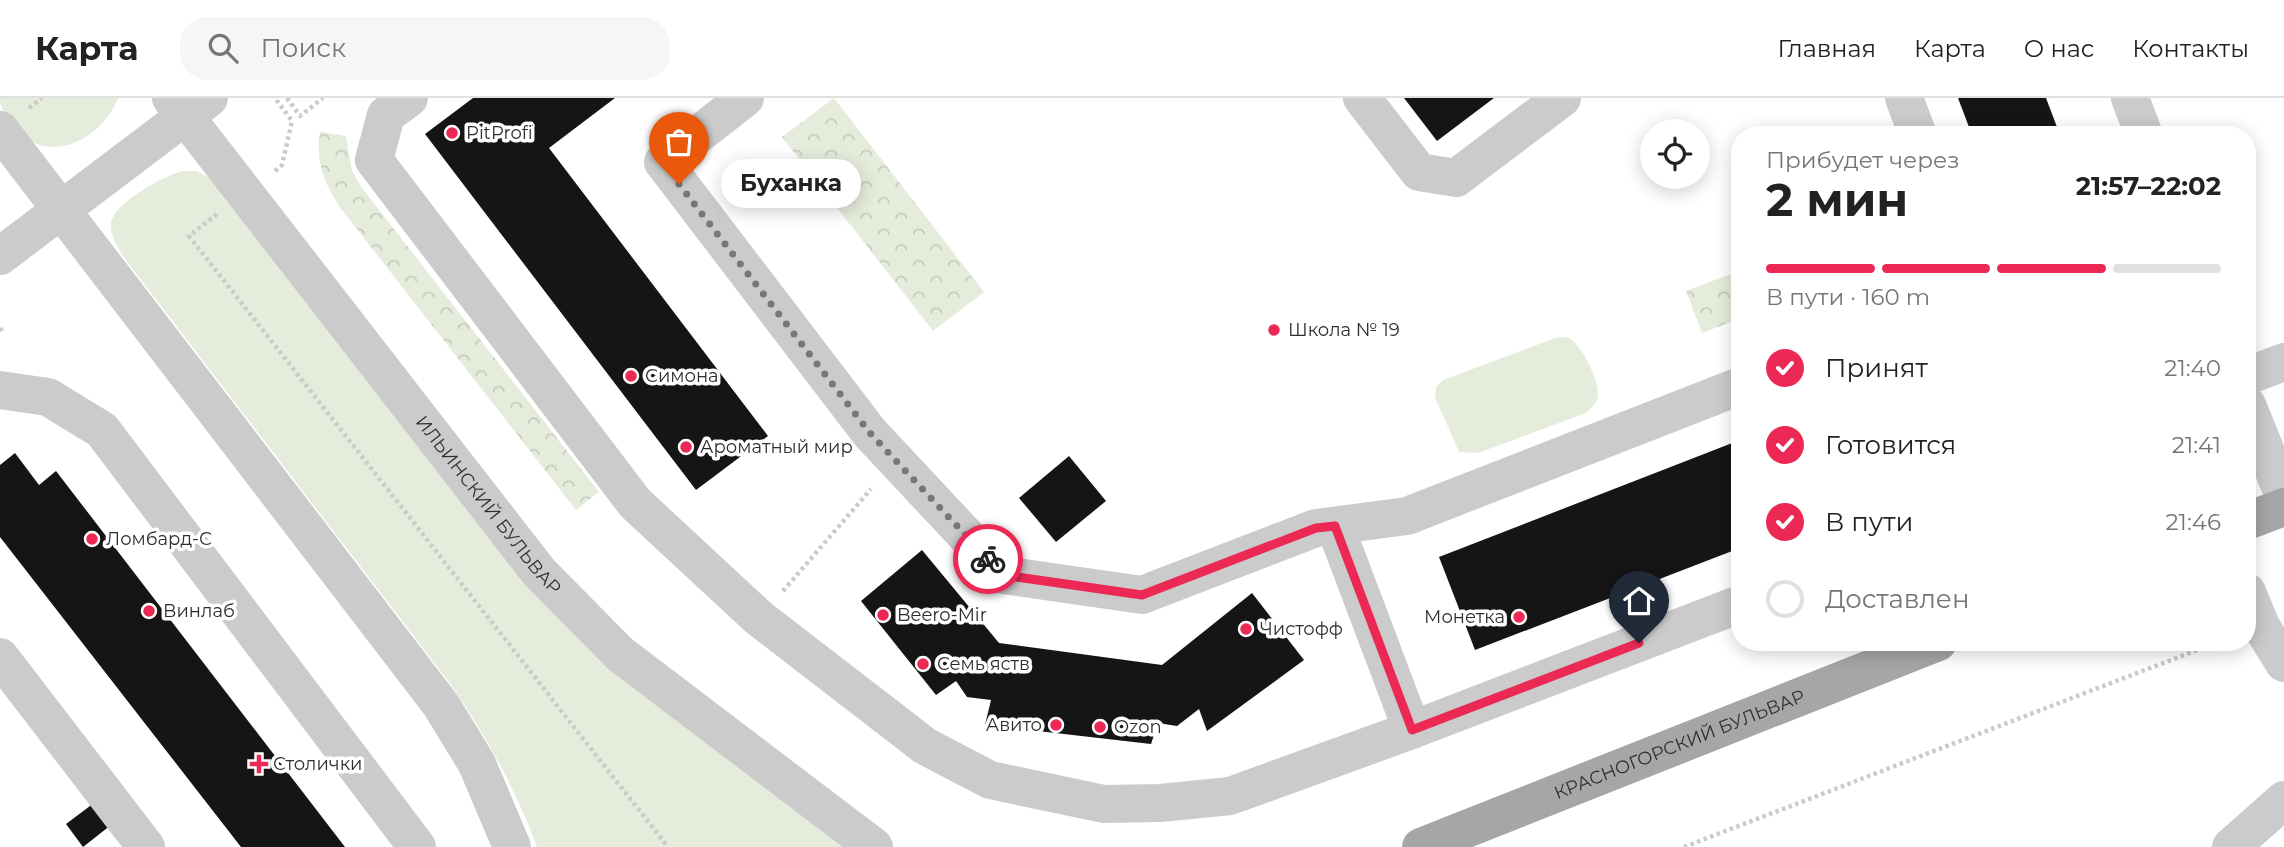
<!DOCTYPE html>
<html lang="ru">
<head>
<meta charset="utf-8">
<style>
	:root { --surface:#fff; --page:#f6f6f6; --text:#222; --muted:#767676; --line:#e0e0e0; --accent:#eb2954 }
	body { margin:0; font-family:Montserrat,sans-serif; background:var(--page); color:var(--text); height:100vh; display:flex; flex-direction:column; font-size:26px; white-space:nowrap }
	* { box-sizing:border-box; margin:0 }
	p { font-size:23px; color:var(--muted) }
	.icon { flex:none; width:38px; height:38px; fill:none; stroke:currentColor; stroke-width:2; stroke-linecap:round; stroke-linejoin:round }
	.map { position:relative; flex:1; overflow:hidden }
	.details { position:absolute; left:1731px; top:28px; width:525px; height:525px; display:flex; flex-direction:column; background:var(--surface); border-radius:28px; box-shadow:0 4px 18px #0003 }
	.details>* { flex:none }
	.controls { position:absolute; left:1640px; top:21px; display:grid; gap:14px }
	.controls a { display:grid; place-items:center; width:70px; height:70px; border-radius:50%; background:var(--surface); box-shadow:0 4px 18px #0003; font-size:35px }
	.pin { position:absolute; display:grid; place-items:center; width:60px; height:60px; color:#fff; margin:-72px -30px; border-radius:50% 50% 50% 0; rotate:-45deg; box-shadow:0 0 7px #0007 }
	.pin .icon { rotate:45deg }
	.courier { position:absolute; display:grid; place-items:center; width:70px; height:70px; margin:-35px; border:5px solid #eb2954; border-radius:50%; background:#fff; color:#222; box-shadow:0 2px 9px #0007 }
	.bubble { position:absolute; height:49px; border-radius:24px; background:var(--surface); box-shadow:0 4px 18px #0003; font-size:23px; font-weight:700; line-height:49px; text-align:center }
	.summary em { font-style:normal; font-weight:700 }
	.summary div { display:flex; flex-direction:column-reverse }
	.summary { display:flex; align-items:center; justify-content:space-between; height:119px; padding:0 35px }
	h1 { font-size:46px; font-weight:700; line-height:52px }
	.bar { display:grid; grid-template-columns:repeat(4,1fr); gap:10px 7px; align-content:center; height:84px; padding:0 35px }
	.bar i { height:9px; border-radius:5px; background:var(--line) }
	.bar .on { background:var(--accent) }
	.bar p { grid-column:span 4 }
	ol { padding:0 35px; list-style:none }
	li { display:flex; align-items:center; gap:21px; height:77px }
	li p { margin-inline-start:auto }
	li .icon { padding:7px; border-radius:50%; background:var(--accent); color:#fff; stroke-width:4 }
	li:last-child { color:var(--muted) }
	li i { width:38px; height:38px; border:4px solid var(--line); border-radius:50% }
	header { display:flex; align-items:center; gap:42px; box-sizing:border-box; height:98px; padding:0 35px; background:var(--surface); border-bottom:2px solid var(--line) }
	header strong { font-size:33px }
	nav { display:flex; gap:38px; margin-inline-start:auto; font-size:24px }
	.search { width:490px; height:63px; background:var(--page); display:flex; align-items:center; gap:18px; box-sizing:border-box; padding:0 24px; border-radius:28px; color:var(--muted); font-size:26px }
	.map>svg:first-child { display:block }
	.green { fill:#e6ecdb }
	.park { fill:url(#park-crowns) }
	.building { fill:#151515 }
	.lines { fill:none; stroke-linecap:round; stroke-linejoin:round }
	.path { stroke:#cbcbcb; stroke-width:4.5; stroke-dasharray:3.5 3.5; stroke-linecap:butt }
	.minor { stroke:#cbcbcb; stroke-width:38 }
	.major { stroke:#a6a6a6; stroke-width:38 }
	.done { stroke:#777; stroke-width:7; stroke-dasharray:0 12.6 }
	.route { stroke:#eb2954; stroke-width:9 }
	.poi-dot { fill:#eb2954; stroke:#fff; stroke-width:2.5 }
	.labels { text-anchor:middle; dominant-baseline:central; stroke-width:7; stroke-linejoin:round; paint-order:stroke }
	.poi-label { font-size:18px; fill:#2e2e2e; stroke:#fff; text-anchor:start }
	.street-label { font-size:18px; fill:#2e2e2e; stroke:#fff }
</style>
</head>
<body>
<header>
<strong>Карта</strong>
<div class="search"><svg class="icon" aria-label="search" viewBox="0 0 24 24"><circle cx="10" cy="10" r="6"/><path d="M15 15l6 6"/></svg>Поиск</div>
<nav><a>Главная</a><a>Карта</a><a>О нас</a><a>Контакты</a></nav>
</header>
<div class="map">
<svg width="2284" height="749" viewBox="0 0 2284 749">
	<defs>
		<pattern id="park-crowns" width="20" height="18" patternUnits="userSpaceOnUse" patternTransform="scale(1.75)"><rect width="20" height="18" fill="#e6ecdb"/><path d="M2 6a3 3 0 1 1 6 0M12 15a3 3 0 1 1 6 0" fill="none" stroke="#c6cbbc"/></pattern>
	</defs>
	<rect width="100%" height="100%" fill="#fff"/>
	<g class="green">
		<path d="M0 0H118C102 42 46 70 15 29 7 19 0 12 0 0Z"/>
		<path d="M182 73H197L213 82 530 485 846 749H537C515 689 485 636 449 584L122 157C117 147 110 138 111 126 113 105 164 78 182 73Z"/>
		<path d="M1567 239C1581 244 1603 288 1597 302 1595 307 1590 311 1586 315L1478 355 1459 354 1435 299 1436 289 1443 282 1555 240Z"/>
	</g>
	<g class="park">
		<path d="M834 0 984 194 933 233 782 39Z"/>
		<path d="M320 34 346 38 352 73 362 90 599 394 576 412 339 108C323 83 316 64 320 34Z"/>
		<path d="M1739 173V221L1702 235 1686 193Z"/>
	</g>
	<g class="building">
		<path d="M473 0H615L549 50 768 338 696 392 425 36Z"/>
		<path d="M1404 0H1494L1437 43Z"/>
		<path d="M1958 0H2046L2060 37H1972Z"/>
		<path d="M1740 342V450L1475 552 1439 459Z"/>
		<path d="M15 355 39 387 56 373 345 749H241L0 439V367Z"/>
		<path d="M1069 358 1106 403 1056 444 1019 400Z"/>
		<path d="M922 452 999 545 1162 567 1252 495 1304 562 1207 633 1199 611 1177 628 1158 625 1151 646 985 627 991 602 967 599 956 583 936 597 861 503Z"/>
		<path d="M94 705 111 727 83 749 66 726Z"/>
	</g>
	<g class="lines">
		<g class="path">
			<path d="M287 0 300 18 323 0"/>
			<path d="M29 10 42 0"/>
			<path d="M275 73 282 67 292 23 275 0"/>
			<path d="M217 116 189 138 668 749"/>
			<path d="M0 230 3 234"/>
			<path d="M783 493 871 391"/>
			<path d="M1684 749 2218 544"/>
		</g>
		<g class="minor">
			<path id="s1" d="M171 0 539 474 620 556 874 749"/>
			<path d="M409 0 386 17 374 62 635 405 759 520 925 648 990 682 1104 706 1160 705 1230 698 1412 632 1740 506"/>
			<path d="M745 0 663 64 870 335 1003 477 1142 497 1316 430 1407 418 1740 288"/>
			<path d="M1362 0 1419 74 1456 80 1562 0"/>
			<path d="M1904 0 1918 37"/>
			<path d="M2130 0 2144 37"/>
			<path d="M0 32 441 607 477 666 512 749"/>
			<path d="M0 158 209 0"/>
			<path d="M2247 278 2284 264"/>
			<path d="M0 292 48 299 102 332 417 749"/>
			<path d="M2247 307 2284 398"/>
			<path d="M1335 428 1412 632"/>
			<path d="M2247 494 2261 528 2284 565"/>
			<path d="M0 559 146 749"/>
			<path d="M2231 749 2284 702"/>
		</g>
		<g class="major">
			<path d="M2247 423 2284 409"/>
			<path id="s2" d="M1421 749 1938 544"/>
		</g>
	</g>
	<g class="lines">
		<path class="done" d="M679 86 870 335 988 461"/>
		<path class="route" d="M988 461 1003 477 1142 497 1316 430 1335 428 1412 632 1639 545"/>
	</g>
	<g class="poi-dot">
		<circle cx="452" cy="35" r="7"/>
		<circle cx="1274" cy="232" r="7"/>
		<circle cx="631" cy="278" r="7"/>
		<circle cx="686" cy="349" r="7"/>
		<circle cx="92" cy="441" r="7"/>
		<circle cx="149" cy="513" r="7"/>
		<circle cx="883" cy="517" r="7"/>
		<circle cx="1519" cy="519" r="7"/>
		<circle cx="1246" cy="531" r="7"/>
		<circle cx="923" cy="566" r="7"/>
		<circle cx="1056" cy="627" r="7"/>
		<circle cx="1100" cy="629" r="7"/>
		<path d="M255.5 655.5h7v7h7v7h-7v7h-7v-7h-7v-7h7z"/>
	</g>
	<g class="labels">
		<g class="poi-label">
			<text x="466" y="35">PitProfi</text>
			<text x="1288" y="232">Школа № 19</text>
			<text x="645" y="278">Симона</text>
			<text x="700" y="349">Ароматный мир</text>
			<text x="106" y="441">Ломбард-С</text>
			<text x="163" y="513">Винлаб</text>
			<text x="897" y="517">Beero-Mir</text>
			<text x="1505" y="519" text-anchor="end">Монетка</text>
			<text x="1260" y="531">Чистофф</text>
			<text x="937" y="566">Семь яств</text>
			<text x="1042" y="627" text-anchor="end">Авито</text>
			<text x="1114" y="629">Ozon</text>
			<text x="273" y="666">Столички</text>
		</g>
		<g class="street-label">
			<text stroke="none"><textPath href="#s1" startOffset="516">ИЛЬИНСКИЙ БУЛЬВАР</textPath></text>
			<text stroke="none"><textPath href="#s2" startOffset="278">КРАСНОГОРСКИЙ БУЛЬВАР</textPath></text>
		</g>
	</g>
</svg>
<div class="controls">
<a><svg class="icon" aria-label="locate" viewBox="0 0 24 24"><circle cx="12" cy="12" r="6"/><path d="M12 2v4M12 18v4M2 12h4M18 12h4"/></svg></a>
</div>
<div class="pin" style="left:679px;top:86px;background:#ea580c"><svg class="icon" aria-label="bag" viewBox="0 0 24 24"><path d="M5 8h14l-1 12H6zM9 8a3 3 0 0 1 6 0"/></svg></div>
<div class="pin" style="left:1639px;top:545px;background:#1f2937"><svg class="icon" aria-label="home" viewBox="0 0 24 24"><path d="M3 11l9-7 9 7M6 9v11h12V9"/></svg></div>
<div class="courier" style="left:988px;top:461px"><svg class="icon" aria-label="bike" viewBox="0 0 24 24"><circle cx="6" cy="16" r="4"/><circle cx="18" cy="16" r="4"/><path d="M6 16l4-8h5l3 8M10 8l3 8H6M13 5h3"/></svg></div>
<div class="bubble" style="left:721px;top:61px;width:140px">Буханка</div>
<section class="details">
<div class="summary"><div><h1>2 мин</h1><p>Прибудет через</p></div><em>21:57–22:02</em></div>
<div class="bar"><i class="on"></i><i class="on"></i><i class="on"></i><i></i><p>В пути · 160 m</p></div>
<ol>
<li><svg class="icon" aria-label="check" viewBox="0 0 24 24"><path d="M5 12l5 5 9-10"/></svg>Принят<p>21:40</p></li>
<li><svg class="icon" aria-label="check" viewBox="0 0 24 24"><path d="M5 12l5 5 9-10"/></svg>Готовится<p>21:41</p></li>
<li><svg class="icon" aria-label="check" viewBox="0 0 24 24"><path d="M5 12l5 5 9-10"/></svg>В пути<p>21:46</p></li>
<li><i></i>Доставлен</li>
</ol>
</section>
</div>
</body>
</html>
